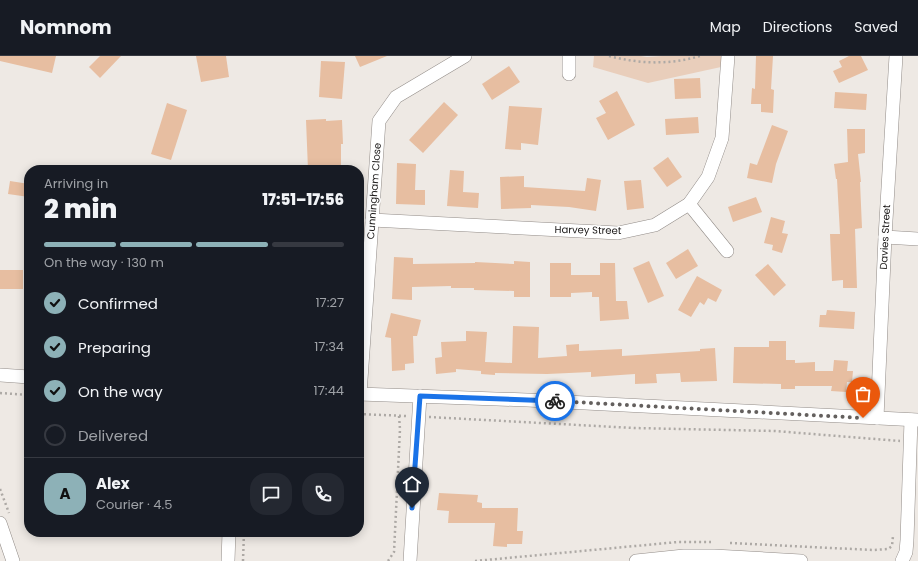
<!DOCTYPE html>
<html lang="en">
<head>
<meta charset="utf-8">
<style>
	:root { --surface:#171b24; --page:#242831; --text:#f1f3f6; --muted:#9ea1a6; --line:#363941; --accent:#8db1b7 }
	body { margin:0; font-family:Poppins,sans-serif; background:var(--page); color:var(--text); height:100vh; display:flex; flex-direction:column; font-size:15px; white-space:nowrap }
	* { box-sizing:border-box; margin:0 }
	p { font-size:13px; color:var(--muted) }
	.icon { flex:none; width:22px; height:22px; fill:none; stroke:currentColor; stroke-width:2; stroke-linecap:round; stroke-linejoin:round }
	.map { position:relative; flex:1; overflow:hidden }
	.drawer { position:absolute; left:24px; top:109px; width:340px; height:372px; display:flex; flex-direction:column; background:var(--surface); border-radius:16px; box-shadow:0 2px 10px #0003 }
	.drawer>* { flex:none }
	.pin { position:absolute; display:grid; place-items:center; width:34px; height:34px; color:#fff; margin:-41px -17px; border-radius:50% 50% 50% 0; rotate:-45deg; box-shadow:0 0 4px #0007 }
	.pin .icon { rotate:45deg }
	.courier { position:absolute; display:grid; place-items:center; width:40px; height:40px; margin:-20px; border:3px solid #1a73e8; border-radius:50%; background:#fff; color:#222; box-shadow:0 1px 5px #0007 }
	.headline em { font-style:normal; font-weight:800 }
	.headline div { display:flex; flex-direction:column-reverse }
	.headline { display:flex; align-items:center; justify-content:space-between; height:68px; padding:0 20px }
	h1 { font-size:26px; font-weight:800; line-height:30px }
	.bar { display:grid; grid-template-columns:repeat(4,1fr); gap:6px 4px; align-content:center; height:48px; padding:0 20px }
	.bar i { height:5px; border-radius:3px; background:var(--line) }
	.bar .on { background:var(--accent) }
	.bar p { grid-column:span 4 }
	.line { display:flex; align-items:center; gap:10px; padding:0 20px; border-top:1px solid var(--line) }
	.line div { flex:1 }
	.round { display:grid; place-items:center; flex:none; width:42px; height:42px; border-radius:16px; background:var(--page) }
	ol { padding:0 20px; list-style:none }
	li { display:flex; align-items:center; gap:12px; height:44px }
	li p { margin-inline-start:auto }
	li .icon { padding:4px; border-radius:50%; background:var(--accent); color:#111; stroke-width:4 }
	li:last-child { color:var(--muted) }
	li i { width:22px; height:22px; border:2px solid var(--line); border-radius:50% }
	header { display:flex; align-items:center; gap:24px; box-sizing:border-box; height:56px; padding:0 20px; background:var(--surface); border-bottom:1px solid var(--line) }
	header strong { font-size:19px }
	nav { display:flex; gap:22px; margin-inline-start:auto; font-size:14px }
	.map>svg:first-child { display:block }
	.green { fill:#e9cebb }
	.building { fill:#e7bea1 }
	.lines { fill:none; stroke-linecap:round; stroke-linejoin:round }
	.minor-casing { stroke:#928c88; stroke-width:14 }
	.path { stroke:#ada9a5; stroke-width:2.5; stroke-dasharray:2 3; stroke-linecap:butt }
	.minor { stroke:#fff; stroke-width:13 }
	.done { stroke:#64605e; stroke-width:4; stroke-dasharray:0 7.2 }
	.route { stroke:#1a73e8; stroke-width:5 }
	.labels { text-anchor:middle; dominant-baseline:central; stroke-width:3; stroke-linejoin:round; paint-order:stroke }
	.street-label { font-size:10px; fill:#191716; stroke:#fff }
</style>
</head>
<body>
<header>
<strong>Nomnom</strong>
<nav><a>Map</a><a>Directions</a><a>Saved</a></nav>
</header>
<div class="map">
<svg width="918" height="505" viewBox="0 0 918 505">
	<rect width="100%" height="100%" fill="#eee9e4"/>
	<path class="green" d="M594 0H641L647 1 662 0H722L721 11 648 27 593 11Z"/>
	<g class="building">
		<path d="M0 0H56L52 17 0 5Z"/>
		<path d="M100 0H121L100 22 89 11Z"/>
		<path d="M196 0H226L229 21 201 26Z"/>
		<path d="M355 0H387L360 11Z"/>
		<path d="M756 0H773L771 33 774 34 773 57 761 56V48H751L752 32 755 33Z"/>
		<path d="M849 0H861L868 14 839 27 833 15 842 11 839 5Z"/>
		<path d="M321 5 345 6 342 43 319 41Z"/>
		<path d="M509 10 520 26 492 44 482 28Z"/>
		<path d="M700 22 701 42 675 43 674 23Z"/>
		<path d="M617 35 635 69 608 84 596 62 606 57 599 45Z"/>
		<path d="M835 36 867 38 866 54 834 52Z"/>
		<path d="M444 46 458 59 423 97 409 84Z"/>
		<path d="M167 47 187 54 171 104 151 98Z"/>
		<path d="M509 50 542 52 538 89 521 87V94L505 93Z"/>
		<path d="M698 61 699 77 666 79 665 63Z"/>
		<path d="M326 63V65L342 64 343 88H341V114H308L306 64Z"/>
		<path d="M772 69 788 75 776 108 772 127 747 122 750 107 757 109Z"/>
		<path d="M847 73H865V97L858 98 861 126H860L862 172 855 173 857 232H843V224L832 225 830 178H840L837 123H836L834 108 848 106Z"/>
		<path d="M668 101 682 121 667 131 653 112Z"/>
		<path d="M397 107 416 108 415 134H425V149L396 148Z"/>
		<path d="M450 114 464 115 463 136 479 137 478 152 447 150Z"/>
		<path d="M524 120V131L585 135 587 122 601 124 596 155 569 151 531 149V152L501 153 500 121Z"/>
		<path d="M641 124 644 152 627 154 624 125Z"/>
		<path d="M10 125 29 128V141L8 138Z"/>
		<path d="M756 141 762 156 733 166 728 151Z"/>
		<path d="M771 161 785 165 782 177 788 178 782 197 772 194 773 189 764 187Z"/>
		<path d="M688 193 698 210 676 223 666 207Z"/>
		<path d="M394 201 413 202V208L475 207V206L514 208V205L530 206V241H514V235L474 234V232H451V230L412 231V244L392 243Z"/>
		<path d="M649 205 664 240 648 247 633 212Z"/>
		<path d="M550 207H571V219H600V207H615L616 245H627L629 263 600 265 599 241H592V236L571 237V241H550Z"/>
		<path d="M768 208 786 229 774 240 755 219Z"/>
		<rect x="0" y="214" width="23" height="19"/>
		<path d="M697 220 722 234 716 246 708 242 704 249 700 246 691 261 678 254Z"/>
		<path d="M827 254 855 256 854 273 819 271 820 259H826Z"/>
		<path d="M391 257 421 264 417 280H413L414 307 405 308V314L392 315 391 282 385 281Z"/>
		<path d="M513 270 539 271 538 302 567 300 566 289 579 288V295L622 293V300L700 295V293L715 292 717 325 681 326 680 317 656 318 657 327 635 328V318L591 321V316L547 318 495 317V319L481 318V315L456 313V316L436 318 435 302 442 301 441 286 466 285V275L487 276 485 306 512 307Z"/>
		<path d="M769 285H786V304H795V307L815 306V315H833L834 304 848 305 847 315H853L852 326H847L846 336 831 335 832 330H795V333H781V328L733 327 734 291H769Z"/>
		<path d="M439 437 478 439 477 446 482 447V452H518L517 475H523L522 488H507V491L493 490 495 467H448L449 455 437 454Z"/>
	</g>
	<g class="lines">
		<g class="minor-casing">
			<g id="minor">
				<path d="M569 18V0"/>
				<path d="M689 148 727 195"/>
				<path d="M372 164 618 177 655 169 689 148 708 121 722 82 728 0"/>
				<path d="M885 181 918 183"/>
				<path d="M0 319 29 321"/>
				<path d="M359 338 527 344 918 364"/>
				<path d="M360 338 379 65 396 41 465 0"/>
				<path d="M877 362 885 181 896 0"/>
				<path d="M0 467 13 505"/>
				<path d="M228 505 229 476"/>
				<path d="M410 505 420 340"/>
				<path d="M636 505 684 500H714L801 505"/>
				<path d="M902 505 906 496 907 484 911 364"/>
			</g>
		</g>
		<g class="path">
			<path d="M609 0C640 8 670 9 700 0"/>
			<path d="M0 337 29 339"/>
			<path d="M359 358 406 360"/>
			<path d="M429 361 634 372 775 375 900 385"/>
			<path d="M0 433 9 457"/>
			<path d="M730 487 873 494 888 493 892 490 893 480"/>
			<path d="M243 505 244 476"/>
			<path d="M388 505 394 496 400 373 399 360"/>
			<path d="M475 505 678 486H711"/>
		</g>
		<use href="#minor" class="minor"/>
	</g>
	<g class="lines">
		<path class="done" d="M555 345 863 362"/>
		<path class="route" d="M412 452 420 340 555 345"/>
	</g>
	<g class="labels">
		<g class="street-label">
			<text transform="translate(374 135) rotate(-86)">Cunningham Close</text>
			<text transform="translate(588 174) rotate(1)">Harvey Street</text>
			<text transform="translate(885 181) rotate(-87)">Davies Street</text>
		</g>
	</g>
</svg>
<div class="pin" style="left:863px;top:362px;background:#ea580c"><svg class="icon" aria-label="bag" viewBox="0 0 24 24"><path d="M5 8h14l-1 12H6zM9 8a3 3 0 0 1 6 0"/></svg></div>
<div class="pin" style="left:412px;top:452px;background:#1f2937"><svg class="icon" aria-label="home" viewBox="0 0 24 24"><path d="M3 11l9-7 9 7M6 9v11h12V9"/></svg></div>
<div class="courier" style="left:555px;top:345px"><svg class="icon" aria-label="bike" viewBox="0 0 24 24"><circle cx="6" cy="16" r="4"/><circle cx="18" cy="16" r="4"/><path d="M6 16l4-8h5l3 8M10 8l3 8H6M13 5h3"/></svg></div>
<section class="drawer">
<div class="headline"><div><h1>2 min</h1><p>Arriving in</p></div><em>17:51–17:56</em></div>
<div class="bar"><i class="on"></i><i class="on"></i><i class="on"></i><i></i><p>On the way · 130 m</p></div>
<ol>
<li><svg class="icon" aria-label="check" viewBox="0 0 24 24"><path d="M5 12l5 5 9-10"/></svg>Confirmed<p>17:27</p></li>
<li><svg class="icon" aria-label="check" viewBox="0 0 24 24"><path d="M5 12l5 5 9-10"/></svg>Preparing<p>17:34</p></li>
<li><svg class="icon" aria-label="check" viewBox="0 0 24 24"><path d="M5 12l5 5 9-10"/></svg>On the way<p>17:44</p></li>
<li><i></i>Delivered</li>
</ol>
<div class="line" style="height:72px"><b class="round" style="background:var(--accent);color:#111">A</b><div><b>Alex</b><p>Courier · 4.5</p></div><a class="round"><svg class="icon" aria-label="chat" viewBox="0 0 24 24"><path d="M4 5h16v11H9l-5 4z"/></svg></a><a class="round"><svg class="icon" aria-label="phone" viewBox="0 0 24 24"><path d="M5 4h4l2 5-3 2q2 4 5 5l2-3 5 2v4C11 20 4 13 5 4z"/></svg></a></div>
</section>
</div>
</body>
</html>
